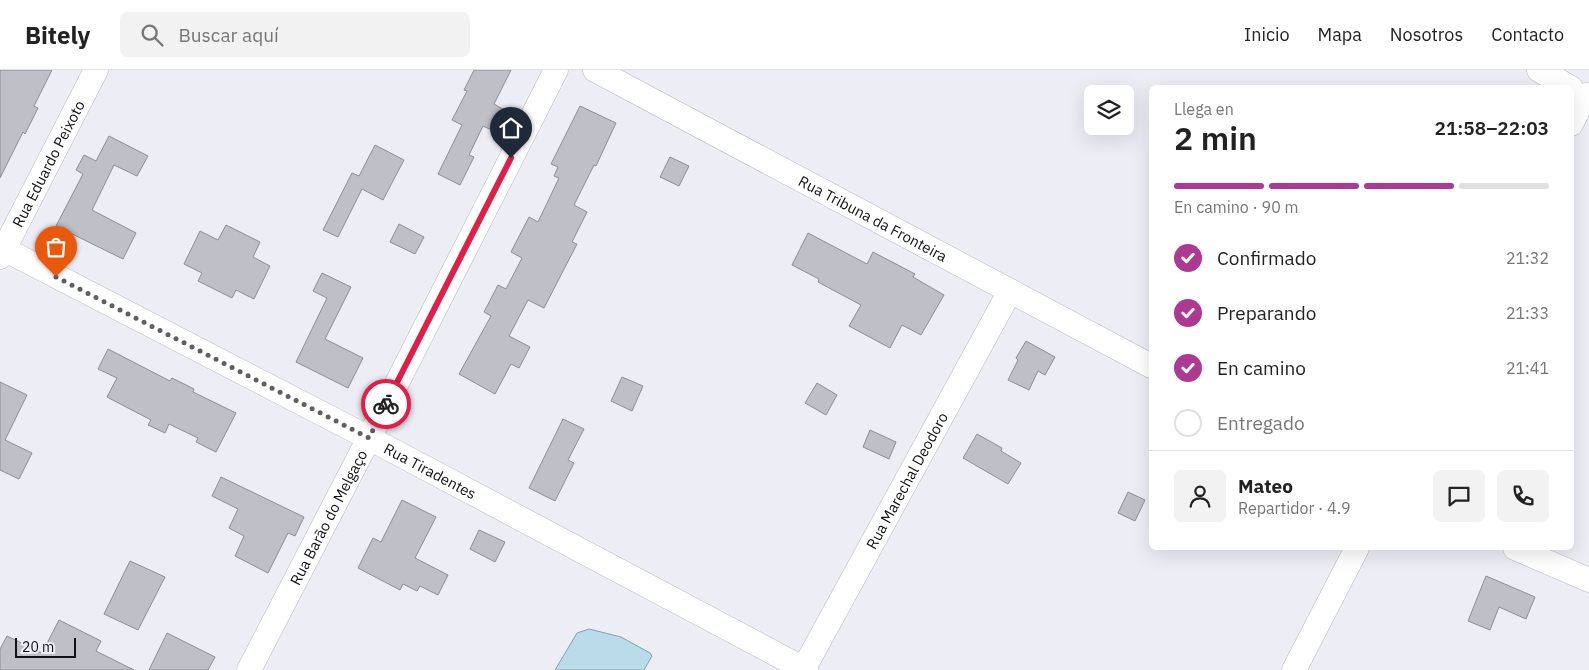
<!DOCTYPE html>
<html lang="es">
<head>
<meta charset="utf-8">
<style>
	:root { --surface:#fff; --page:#f2f2f2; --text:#222; --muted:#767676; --line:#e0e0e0; --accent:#ad3993 }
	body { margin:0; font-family:"IBM Plex Sans",sans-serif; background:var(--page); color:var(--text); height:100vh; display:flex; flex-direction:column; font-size:19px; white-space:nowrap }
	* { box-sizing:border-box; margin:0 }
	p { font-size:16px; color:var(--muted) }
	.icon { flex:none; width:28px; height:28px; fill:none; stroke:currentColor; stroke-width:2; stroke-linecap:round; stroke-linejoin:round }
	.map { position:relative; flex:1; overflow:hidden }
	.drawer { position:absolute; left:1149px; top:15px; width:425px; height:465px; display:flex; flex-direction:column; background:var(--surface); border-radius:8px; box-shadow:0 5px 20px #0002 }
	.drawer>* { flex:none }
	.fabs { position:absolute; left:1084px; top:15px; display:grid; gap:10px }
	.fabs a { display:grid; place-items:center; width:50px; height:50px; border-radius:8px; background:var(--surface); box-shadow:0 5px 20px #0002; font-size:25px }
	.scale { position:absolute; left:15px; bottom:12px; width:61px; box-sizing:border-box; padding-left:5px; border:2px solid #111114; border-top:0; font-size:14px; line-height:18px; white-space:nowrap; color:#111114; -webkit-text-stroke:4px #ededf6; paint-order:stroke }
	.pin { position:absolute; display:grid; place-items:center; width:42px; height:42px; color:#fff; margin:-51px -21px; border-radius:50% 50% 50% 0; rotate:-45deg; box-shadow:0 0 5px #0007 }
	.pin .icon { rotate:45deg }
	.courier { position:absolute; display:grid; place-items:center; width:50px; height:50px; margin:-25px; border:4px solid #e11d48; border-radius:50%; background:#fff; color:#222; box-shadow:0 1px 6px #0007 }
	.head em { font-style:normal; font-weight:600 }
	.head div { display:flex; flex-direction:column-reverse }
	.head { display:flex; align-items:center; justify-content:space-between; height:85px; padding:0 25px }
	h1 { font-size:32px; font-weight:600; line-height:38px }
	.bar { display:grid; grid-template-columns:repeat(4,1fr); gap:8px 5px; align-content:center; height:60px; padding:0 25px }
	.bar i { height:6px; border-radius:4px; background:var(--line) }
	.bar .on { background:var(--accent) }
	.bar p { grid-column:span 4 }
	.line { display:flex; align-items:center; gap:12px; padding:0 25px; border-top:1px solid var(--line) }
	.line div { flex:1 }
	.round { display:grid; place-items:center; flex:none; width:52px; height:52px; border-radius:8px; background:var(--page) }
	ol { padding:0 25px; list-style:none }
	li { display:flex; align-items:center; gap:15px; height:55px }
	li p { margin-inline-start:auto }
	li .icon { padding:5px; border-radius:50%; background:var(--accent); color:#fff; stroke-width:4 }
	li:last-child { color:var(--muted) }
	li i { width:28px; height:28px; border:2px solid var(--line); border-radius:50% }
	header { display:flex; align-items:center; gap:30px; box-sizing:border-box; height:70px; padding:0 25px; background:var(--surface); border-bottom:1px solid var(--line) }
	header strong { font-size:24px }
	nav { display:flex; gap:28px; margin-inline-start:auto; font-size:18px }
	.search { width:350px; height:45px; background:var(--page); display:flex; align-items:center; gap:12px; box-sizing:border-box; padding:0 18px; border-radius:8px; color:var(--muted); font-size:19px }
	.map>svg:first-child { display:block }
	.water { fill:#badcea; stroke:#879faa }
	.building { fill:#bfbfc8; stroke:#8d8d95 }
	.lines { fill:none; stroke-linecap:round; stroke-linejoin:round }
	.minor-casing { stroke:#b7b7c0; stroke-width:25 }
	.minor { stroke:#fff; stroke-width:24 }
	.done { stroke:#5e5e63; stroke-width:5; stroke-dasharray:0 9 }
	.route { stroke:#e11d48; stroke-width:6 }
	.labels { text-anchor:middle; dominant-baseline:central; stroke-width:4.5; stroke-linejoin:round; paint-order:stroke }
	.street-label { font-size:15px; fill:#111114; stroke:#ededf6 }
</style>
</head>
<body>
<header>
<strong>Bitely</strong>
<div class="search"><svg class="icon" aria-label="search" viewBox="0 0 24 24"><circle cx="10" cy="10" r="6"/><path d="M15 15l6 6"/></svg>Buscar aquí</div>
<nav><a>Inicio</a><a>Mapa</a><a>Nosotros</a><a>Contacto</a></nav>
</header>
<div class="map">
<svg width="1589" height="600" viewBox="0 0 1589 600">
	<rect width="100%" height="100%" fill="#ededf6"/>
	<path class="water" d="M589 559 621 567 650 583 652 586 644 600H555L577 563Z"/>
	<g class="building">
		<path d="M0 0H52L34 36 38 38 25 64 23 62 0 108Z"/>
		<path d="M474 0H511L494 34 506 41 496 62 483 56 469 85 474 87 460 115 438 104 462 55 452 50 467 21 464 20Z"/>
		<path d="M580 36 616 53 596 96 594 95 574 135 587 142 572 172 577 174 544 238 528 230 509 266 530 277 519 298 511 294 495 324 459 304 491 246 484 242 498 215 506 219 522 188 511 182 529 147 538 152 559 108 554 106 558 97 551 94Z"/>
		<path d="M109 66 148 86 137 106 114 95 92 140 136 163 123 189 56 156 83 104 76 100 84 85 96 91Z"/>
		<path d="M375 75 404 90 383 130 362 119 338 167 323 160 352 103 359 106Z"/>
		<path d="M670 87 689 96 679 116 660 107Z"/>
		<path d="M399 154 424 167 415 184 390 172Z"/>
		<path d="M226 155 260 172 253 187 270 196 254 229 236 220 232 228 198 211 202 203 184 194 200 161 218 170Z"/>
		<path d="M808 163 867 194 873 182 915 204 913 207 944 225 921 265 902 255 890 278 849 256 861 235 818 212 819 209 792 195Z"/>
		<path d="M322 203 351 217 325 269 363 288 348 318 296 292 327 228 313 221Z"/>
		<path d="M1026 271 1055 287 1045 305 1038 301 1029 320 1008 310 1018 290 1016 288Z"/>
		<path d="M108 279 170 311 172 308 194 319 193 322 236 343 216 382 196 372 198 368 169 354 165 363 148 355 151 350 107 327 117 308 98 299Z"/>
		<path d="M622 307 643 316 632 341 611 331Z"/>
		<path d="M0 312 27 325 5 370 32 383 19 409 0 400Z"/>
		<path d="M817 313 837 325 826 345 805 333Z"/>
		<path d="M563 349 584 359 568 390 574 393 555 431 529 418Z"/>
		<path d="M870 360 896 372 889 389 863 377Z"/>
		<path d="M977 364 1002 378 1001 381 1021 393 1008 414 963 388Z"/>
		<path d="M221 407 304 447 295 466 288 463 268 503 235 486 244 466 229 458 238 439 212 426Z"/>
		<path d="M1128 422 1145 430 1135 451 1118 443Z"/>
		<path d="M402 430 436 447 415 488 448 505 438 525 420 516 417 521 403 514 400 520 358 498 373 468 381 472Z"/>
		<path d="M479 460 505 472 495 492 470 479Z"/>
		<path d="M130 491 165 507 138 560 104 544Z"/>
		<path d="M1486 506 1535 527 1526 549 1499 537 1490 560 1468 551Z"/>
		<path d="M59 550 101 571 96 581 134 600H0V579L7 566 42 583Z"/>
		<path d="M167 563 215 587 208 600H149Z"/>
	</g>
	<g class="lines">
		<g class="minor-casing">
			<g id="minor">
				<path id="s1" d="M595 0 1151 296"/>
				<path d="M1539 0 1571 18"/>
				<path d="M1571 54 1586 25"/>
				<path id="s2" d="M0 177 369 368 806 600"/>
				<path id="s3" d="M0 187 96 0"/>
				<path d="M1515 478 1589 510"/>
				<path id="s4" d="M249 600 369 368 556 0"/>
				<path id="s5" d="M803 600 1010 221"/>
				<path d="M1294 600 1357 478"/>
			</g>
		</g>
		<use href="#minor" class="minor"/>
	</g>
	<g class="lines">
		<path class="done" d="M56 207 369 368 386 334"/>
		<path class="route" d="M386 334 511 88"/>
	</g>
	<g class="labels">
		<g class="street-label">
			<text stroke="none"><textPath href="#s3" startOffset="105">Rua Eduardo Peixoto</textPath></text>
			<text stroke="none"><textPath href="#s1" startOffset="315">Rua Tribuna da Fronteira</textPath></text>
			<text stroke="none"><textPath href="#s2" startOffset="485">Rua Tiradentes</textPath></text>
			<text stroke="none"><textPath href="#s5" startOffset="216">Rua Marechal Deodoro</textPath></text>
			<text stroke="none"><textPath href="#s4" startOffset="172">Rua Barão do Melgaço</textPath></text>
		</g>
	</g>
</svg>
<div class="fabs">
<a><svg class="icon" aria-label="layers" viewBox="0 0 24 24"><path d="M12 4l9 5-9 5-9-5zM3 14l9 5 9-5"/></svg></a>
</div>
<div class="scale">20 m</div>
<div class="pin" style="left:56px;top:207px;background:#ea580c"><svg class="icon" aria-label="bag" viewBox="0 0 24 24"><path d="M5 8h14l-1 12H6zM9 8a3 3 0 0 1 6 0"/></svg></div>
<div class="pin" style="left:511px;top:88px;background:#1f2937"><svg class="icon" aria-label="home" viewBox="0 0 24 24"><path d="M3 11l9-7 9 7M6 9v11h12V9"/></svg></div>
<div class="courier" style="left:386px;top:334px"><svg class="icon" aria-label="bike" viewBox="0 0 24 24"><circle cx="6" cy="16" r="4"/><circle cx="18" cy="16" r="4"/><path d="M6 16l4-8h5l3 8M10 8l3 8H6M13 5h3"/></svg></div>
<section class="drawer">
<div class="head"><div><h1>2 min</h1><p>Llega en</p></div><em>21:58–22:03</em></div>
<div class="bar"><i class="on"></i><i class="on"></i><i class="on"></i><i></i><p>En camino · 90 m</p></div>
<ol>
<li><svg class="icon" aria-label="check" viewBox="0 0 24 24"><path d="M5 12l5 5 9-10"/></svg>Confirmado<p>21:32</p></li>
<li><svg class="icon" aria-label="check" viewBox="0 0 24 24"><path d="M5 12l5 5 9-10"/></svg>Preparando<p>21:33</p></li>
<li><svg class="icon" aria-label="check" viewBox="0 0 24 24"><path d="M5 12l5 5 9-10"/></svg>En camino<p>21:41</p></li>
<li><i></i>Entregado</li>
</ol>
<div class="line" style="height:90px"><a class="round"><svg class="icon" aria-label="person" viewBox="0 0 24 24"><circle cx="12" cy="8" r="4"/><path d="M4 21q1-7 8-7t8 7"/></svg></a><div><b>Mateo</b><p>Repartidor · 4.9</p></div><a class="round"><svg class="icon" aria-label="chat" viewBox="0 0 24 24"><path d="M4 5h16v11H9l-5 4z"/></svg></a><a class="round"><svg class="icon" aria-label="phone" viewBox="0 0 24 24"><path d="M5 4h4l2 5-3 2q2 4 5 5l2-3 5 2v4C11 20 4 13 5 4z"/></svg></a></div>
</section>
</div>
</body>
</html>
